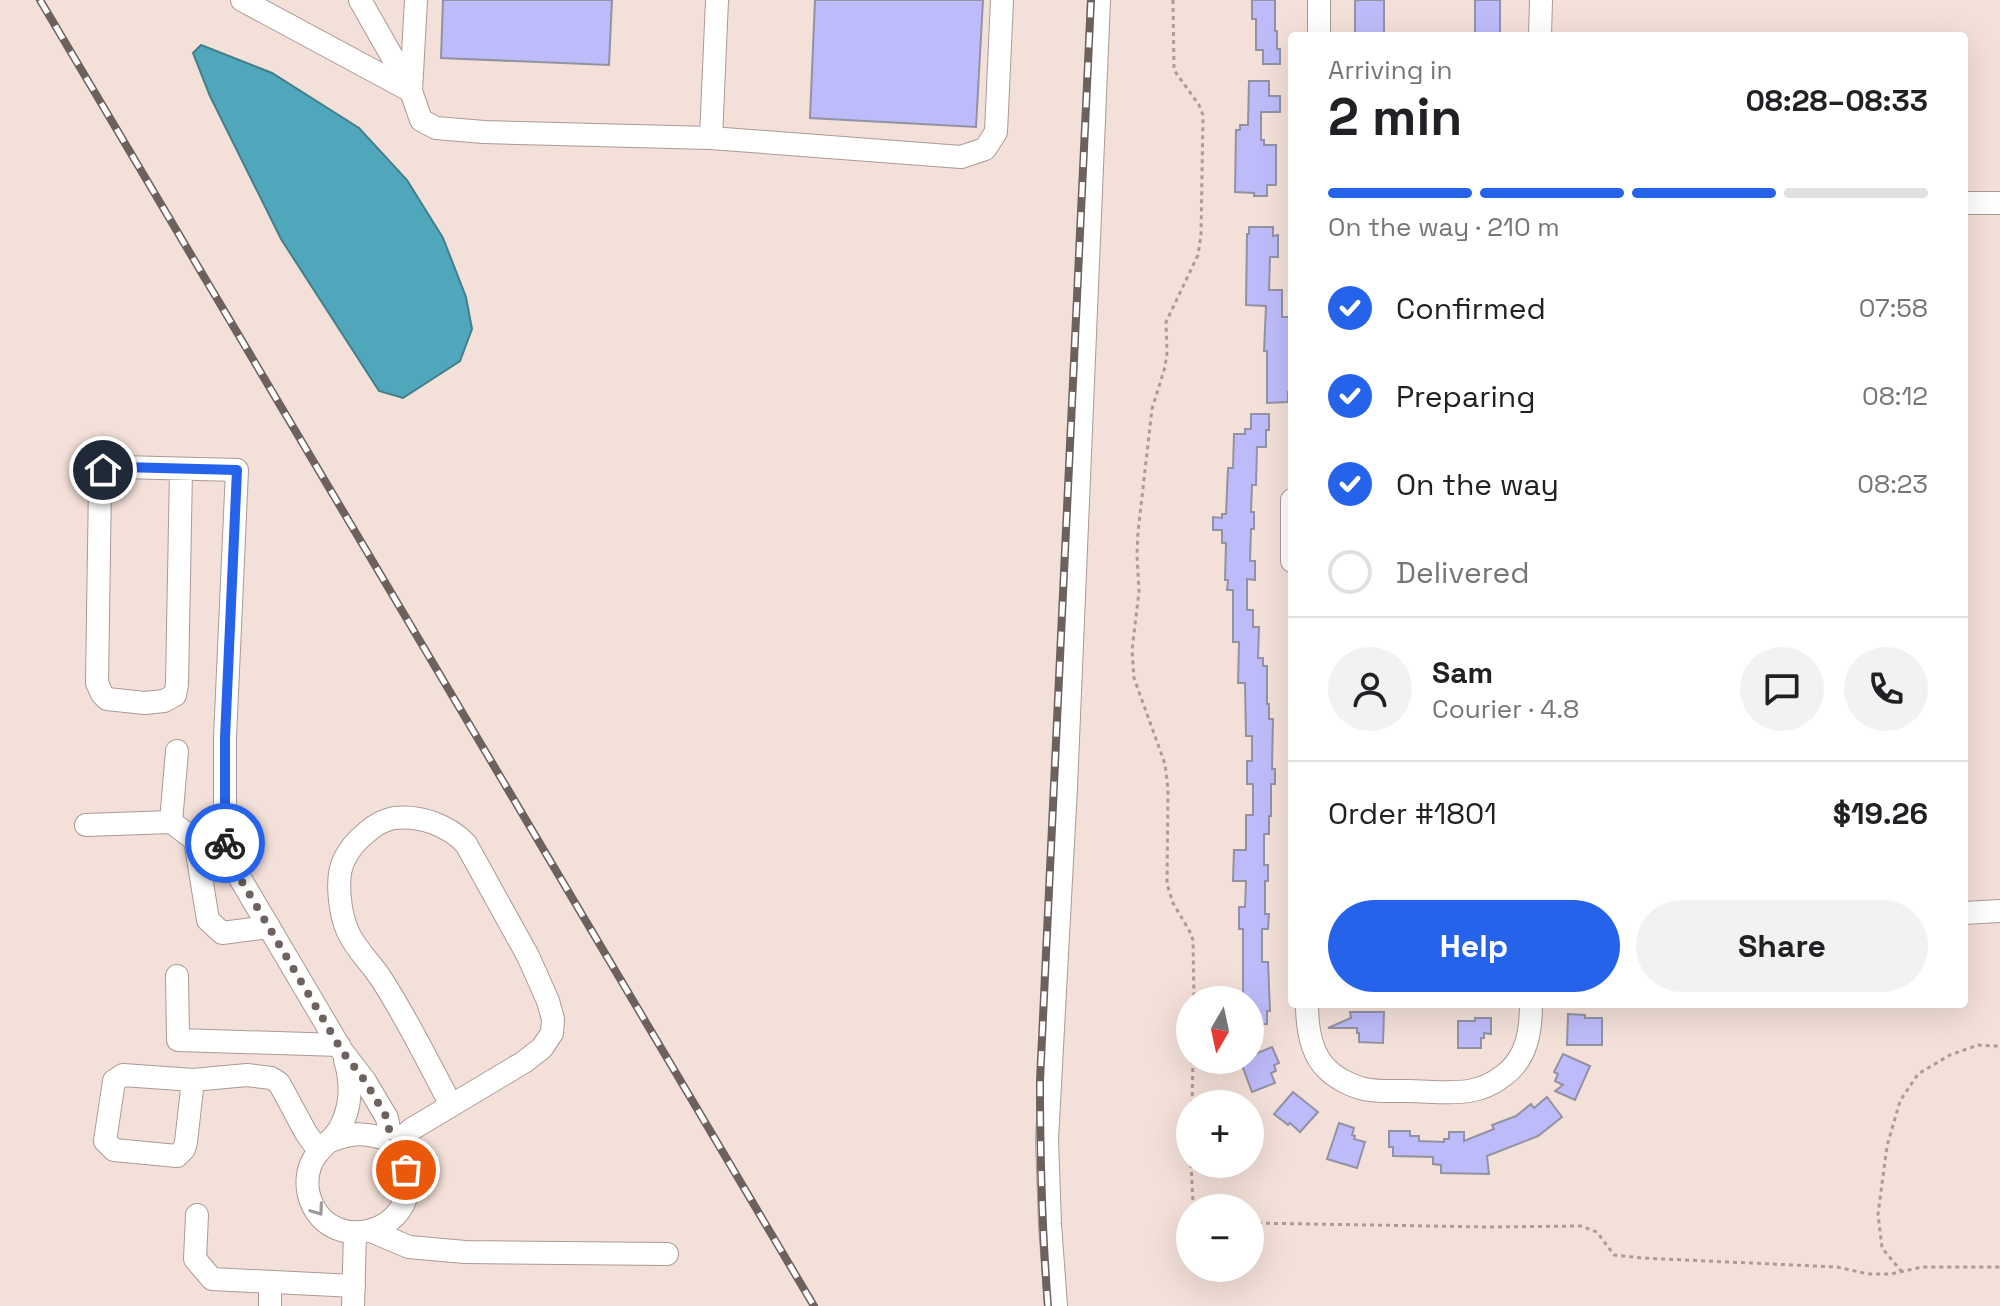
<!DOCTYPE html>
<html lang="en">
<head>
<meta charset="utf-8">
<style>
	:root { --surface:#fff; --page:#f2f2f2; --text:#202124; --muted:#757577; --line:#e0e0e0; --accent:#2563eb }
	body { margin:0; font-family:"Space Grotesk",sans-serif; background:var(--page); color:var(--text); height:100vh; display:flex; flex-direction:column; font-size:30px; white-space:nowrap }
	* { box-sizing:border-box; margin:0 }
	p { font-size:26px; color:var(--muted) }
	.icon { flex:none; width:44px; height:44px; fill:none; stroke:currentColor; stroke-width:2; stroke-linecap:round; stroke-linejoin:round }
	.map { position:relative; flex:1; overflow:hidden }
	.drawer { position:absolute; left:1288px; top:32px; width:680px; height:976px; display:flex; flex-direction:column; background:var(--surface); border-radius:8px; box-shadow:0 8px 32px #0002 }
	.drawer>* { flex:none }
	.needle { width:52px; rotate:189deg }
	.tools { position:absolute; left:1176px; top:986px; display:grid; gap:16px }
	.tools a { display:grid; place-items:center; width:88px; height:88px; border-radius:50%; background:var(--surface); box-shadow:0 8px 32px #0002; font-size:40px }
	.pin { position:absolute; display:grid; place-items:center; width:68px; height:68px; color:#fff; margin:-34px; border:4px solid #fff; border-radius:50%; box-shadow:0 2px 8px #0007 }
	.courier { position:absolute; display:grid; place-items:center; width:80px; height:80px; margin:-40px; border:6px solid #2563eb; border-radius:50%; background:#fff; color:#222; box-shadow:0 2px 10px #0007 }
	.headline em { font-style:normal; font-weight:700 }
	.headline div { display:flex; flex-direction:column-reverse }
	.headline { display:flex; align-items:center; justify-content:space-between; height:136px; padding:0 40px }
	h1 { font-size:52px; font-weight:700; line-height:60px }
	.bar { display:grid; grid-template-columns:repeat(4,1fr); gap:12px 8px; align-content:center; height:96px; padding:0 40px }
	.bar i { height:10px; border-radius:6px; background:var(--line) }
	.bar .on { background:var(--accent) }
	.bar p { grid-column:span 4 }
	.line { display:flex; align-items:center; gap:20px; padding:0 40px; border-top:2px solid var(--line) }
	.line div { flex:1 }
	.round { display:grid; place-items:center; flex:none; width:84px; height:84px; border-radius:42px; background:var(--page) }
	ol { padding:0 40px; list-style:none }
	li { display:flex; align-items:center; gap:24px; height:88px }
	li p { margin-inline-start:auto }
	li .icon { padding:8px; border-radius:50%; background:var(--accent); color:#fff; stroke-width:4 }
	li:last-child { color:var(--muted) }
	li i { width:44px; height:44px; border:4px solid var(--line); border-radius:50% }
	.primary-button { display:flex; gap:16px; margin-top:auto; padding:16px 40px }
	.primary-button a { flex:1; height:92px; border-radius:48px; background:var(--accent); color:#fff; font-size:32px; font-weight:700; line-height:92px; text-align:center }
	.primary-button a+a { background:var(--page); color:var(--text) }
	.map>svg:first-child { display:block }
	.water { fill:#50a7bb; stroke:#437e8b; stroke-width:2 }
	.building { fill:#bebbfa; stroke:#9392a2; stroke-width:2 }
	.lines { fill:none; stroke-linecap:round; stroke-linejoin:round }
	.minor-casing { stroke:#ab9a93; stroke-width:24 }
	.path { stroke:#ab9c96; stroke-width:3; stroke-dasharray:4 4; stroke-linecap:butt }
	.minor { stroke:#fff; stroke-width:22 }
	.rail-casing { stroke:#6c615d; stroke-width:8 }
	.rail { stroke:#fff; stroke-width:5; stroke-dasharray:15; stroke-linecap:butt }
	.oneway { stroke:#9d9a99 }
	.done { stroke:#6d625e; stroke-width:8; stroke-dasharray:0 14.4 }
	.route { stroke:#2563eb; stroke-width:10 }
</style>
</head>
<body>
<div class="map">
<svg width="2000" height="1306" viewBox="0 0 2000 1306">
	<rect width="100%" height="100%" fill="#f3e0d8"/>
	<path class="water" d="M201 45 272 73 359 128 407 180 443 238 466 297 472 329 460 361 403 398 379 391 281 239 210 96 193 53Z"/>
	<g class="building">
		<path d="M443 0H612L609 65 441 58Z"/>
		<path d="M815 0H983L976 127 810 118Z"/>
		<path d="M1252 0H1275V31H1277V49H1280V64H1263V50H1256V19H1252Z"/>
		<path d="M1359 0H1384V36H1355V1Z"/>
		<rect x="1475" y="0" width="25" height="36"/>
		<path d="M1249 81H1269V96H1280V112H1261V140H1264V145H1276V185H1267V196H1254V193L1235 192 1236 130H1240V125H1248Z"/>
		<path d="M1249 227H1273V236L1278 235V257H1270L1269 290H1282V317H1290V328H1292V385H1290V392H1288V402L1267 403V351H1264L1266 306 1246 305 1247 234H1249Z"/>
		<path d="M1251 414H1269V430H1266V447H1257L1256 485H1252L1251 512H1254V529H1251L1250 561H1255V580L1247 579V610H1253V627H1259L1258 658H1263V666H1267V704H1269V719H1273L1272 769H1275V784H1271V816H1269V834H1264V865H1268V881H1265V914H1269L1268 929H1262V962H1268L1270 1011H1267V1024H1250V1000H1243V929H1239V907H1245L1246 881H1233L1234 850H1246V815H1253V784H1247V761H1252V736H1246L1245 683H1238L1239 642H1233V590H1227L1228 580H1225L1226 543H1222V530H1213V517L1222 518V514H1226L1228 468H1233L1234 434H1245V429H1251Z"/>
		<path d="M1350 1012H1384L1383 1043 1359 1042V1033H1357V1028H1328L1351 1018Z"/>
		<path d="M1568 1014 1585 1015V1018H1602V1045H1567Z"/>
		<path d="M1475 1018H1491V1034L1484 1033V1038H1481V1048H1458V1021H1475Z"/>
		<path d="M1272 1047 1279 1063 1274 1065 1276 1071 1271 1073 1275 1083 1252 1092 1240 1060H1250V1056Z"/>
		<path d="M1563 1054 1590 1066 1575 1100 1555 1091 1563 1085 1555 1081 1558 1074 1554 1072Z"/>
		<path d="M1293 1092 1318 1112 1300 1132 1290 1123 1288 1125 1274 1114Z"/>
		<path d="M1547 1097 1562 1117 1538 1136 1487 1156 1489 1174 1441 1173V1165L1433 1164V1157L1393 1156V1147H1389V1131H1410V1136H1419V1141L1444 1142V1139H1449V1132H1464V1141L1494 1129 1492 1125 1516 1116 1531 1104 1534 1108Z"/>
		<path d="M1339 1123 1354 1128 1352 1135 1355 1136 1354 1139 1365 1142 1357 1168 1327 1159Z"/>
	</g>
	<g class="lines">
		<g class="minor-casing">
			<g id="minor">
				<path d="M242 0 411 91"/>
				<path d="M360 0 411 90"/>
				<path d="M416 0 411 91 421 120 436 128 484 132 711 138 717 0"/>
				<path d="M1319 0V36"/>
				<path d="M1540 36 1541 0"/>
				<path d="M711 138 961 157 985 149 996 132 1002 0"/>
				<path d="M1964 203H2000"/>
				<path d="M181 469 177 684 175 695 164 701 145 703 107 699 102 694 97 683 100 484 103 470 121 467 237 470 225 738V848L231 863 342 1051 365 1081 387 1118 391 1140"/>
				<path d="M1292 500V561"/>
				<path d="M171 822 177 751"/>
				<path d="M86 825 171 822 195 840 208 920 222 933 269 927"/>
				<path d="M1964 913 2000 911"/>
				<path d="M177 976 178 1040 339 1045"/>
				<path d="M1307 1004C1307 1026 1310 1052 1326 1068 1334 1077 1351 1086 1364 1089 1377 1092 1393 1091 1407 1091 1427 1091 1449 1094 1469 1091 1481 1089 1494 1083 1503 1076 1527 1059 1531 1031 1531 1004"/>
				<path d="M193 1080 186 1142 184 1149 177 1156 114 1150 105 1141 114 1081 123 1075 193 1080 247 1075 271 1078 279 1083 284 1092 306 1133 319 1151"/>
				<path d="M328 1142C354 1131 364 1133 391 1140 399 1153 409 1169 408 1186 405 1234 336 1251 313 1206 305 1190 305 1169 317 1154 324 1144 336 1137 341 1126 352 1104 352 1083 345 1060"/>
				<path d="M394 1144 412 1129 524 1062 542 1048 552 1033 553 1019 548 1001 528 956 466 844C448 825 420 815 394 818 383 820 375 825 367 832 357 840 349 849 344 860 335 878 340 914 348 932 355 948 370 962 380 977 407 1018 428 1062 451 1105"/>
				<path d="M197 1215 195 1259 212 1279 354 1286"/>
				<path d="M371 1231 409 1247 465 1252 667 1254"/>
				<path d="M270 1282V1306"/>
				<path d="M353 1306 355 1233"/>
				<path d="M1056 1306 1050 1224 1047 1140 1066 787 1099 0"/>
			</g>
		</g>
		<g class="path">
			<path d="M1173 0 1174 70 1199 105 1203 115 1201 235 1198 255 1166 322 1167 353 1165 367 1152 409 1138 532 1137 555 1139 592 1132 650 1134 678 1165 764 1168 789 1167 884 1173 903 1189 930 1193 940 1194 1000"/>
			<path d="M1192 1104 1193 1060"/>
			<path d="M1191 1164 1193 1202 1196 1208"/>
			<path d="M1250 1223 1488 1227 1581 1226 1597 1232 1614 1255 1642 1258 1837 1267 1868 1274H1891L1922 1267H2000"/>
			<path d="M1902 1272 1882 1248 1878 1214 1887 1146 1900 1101 1918 1074 1950 1055 1978 1045 1996 1046 2000 1049"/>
		</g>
		<use href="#minor" class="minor"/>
		<g class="rail-casing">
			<g id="rail">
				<path d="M40 0 814 1306"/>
				<path d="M1048 1306C1042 1231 1040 1156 1040 1081L1091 0"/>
			</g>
		</g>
		<use href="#rail" class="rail"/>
	</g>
	<defs><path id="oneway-chevron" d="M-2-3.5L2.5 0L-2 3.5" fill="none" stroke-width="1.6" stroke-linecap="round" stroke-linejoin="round" transform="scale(2)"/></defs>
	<use class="oneway" href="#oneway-chevron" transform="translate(318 1210) rotate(55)"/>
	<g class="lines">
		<path class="done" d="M225 843 231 863 342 1051 365 1081 387 1118 391 1140 406 1170"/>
		<path class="route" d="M103 470 121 467 237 470 225 738V843"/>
	</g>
</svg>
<div class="tools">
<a><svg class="needle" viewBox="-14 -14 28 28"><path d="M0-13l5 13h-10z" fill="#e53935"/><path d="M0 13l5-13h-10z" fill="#757577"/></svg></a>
<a>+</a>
<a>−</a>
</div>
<div class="pin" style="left:406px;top:1170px;background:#ea580c"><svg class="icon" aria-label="bag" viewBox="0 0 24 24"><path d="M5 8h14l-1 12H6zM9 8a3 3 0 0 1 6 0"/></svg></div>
<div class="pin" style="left:103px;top:470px;background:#1f2937"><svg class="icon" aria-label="home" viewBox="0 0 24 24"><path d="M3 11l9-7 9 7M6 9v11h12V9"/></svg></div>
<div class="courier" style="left:225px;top:843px"><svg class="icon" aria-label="bike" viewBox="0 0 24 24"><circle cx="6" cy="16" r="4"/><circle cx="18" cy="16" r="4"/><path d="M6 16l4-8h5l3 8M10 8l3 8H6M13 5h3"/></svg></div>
<section class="drawer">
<div class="headline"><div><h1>2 min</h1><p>Arriving in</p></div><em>08:28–08:33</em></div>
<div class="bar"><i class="on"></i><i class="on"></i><i class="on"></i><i></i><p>On the way · 210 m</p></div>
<ol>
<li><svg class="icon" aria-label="check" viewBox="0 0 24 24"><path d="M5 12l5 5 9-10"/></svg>Confirmed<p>07:58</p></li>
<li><svg class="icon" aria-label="check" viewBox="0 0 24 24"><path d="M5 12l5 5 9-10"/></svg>Preparing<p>08:12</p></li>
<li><svg class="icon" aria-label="check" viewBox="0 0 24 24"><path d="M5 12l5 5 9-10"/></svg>On the way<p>08:23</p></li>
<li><i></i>Delivered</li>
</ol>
<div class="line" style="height:144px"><a class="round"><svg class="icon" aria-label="person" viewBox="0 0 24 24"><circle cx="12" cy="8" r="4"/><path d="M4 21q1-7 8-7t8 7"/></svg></a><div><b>Sam</b><p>Courier · 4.8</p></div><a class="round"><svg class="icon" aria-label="chat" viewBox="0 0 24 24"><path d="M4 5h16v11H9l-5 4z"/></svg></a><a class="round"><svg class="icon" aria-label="phone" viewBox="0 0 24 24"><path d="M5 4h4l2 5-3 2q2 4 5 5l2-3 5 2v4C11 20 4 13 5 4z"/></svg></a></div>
<div class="line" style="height:104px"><div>Order #1801</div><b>$19.26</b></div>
<div class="primary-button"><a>Help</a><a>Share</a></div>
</section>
</div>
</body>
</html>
